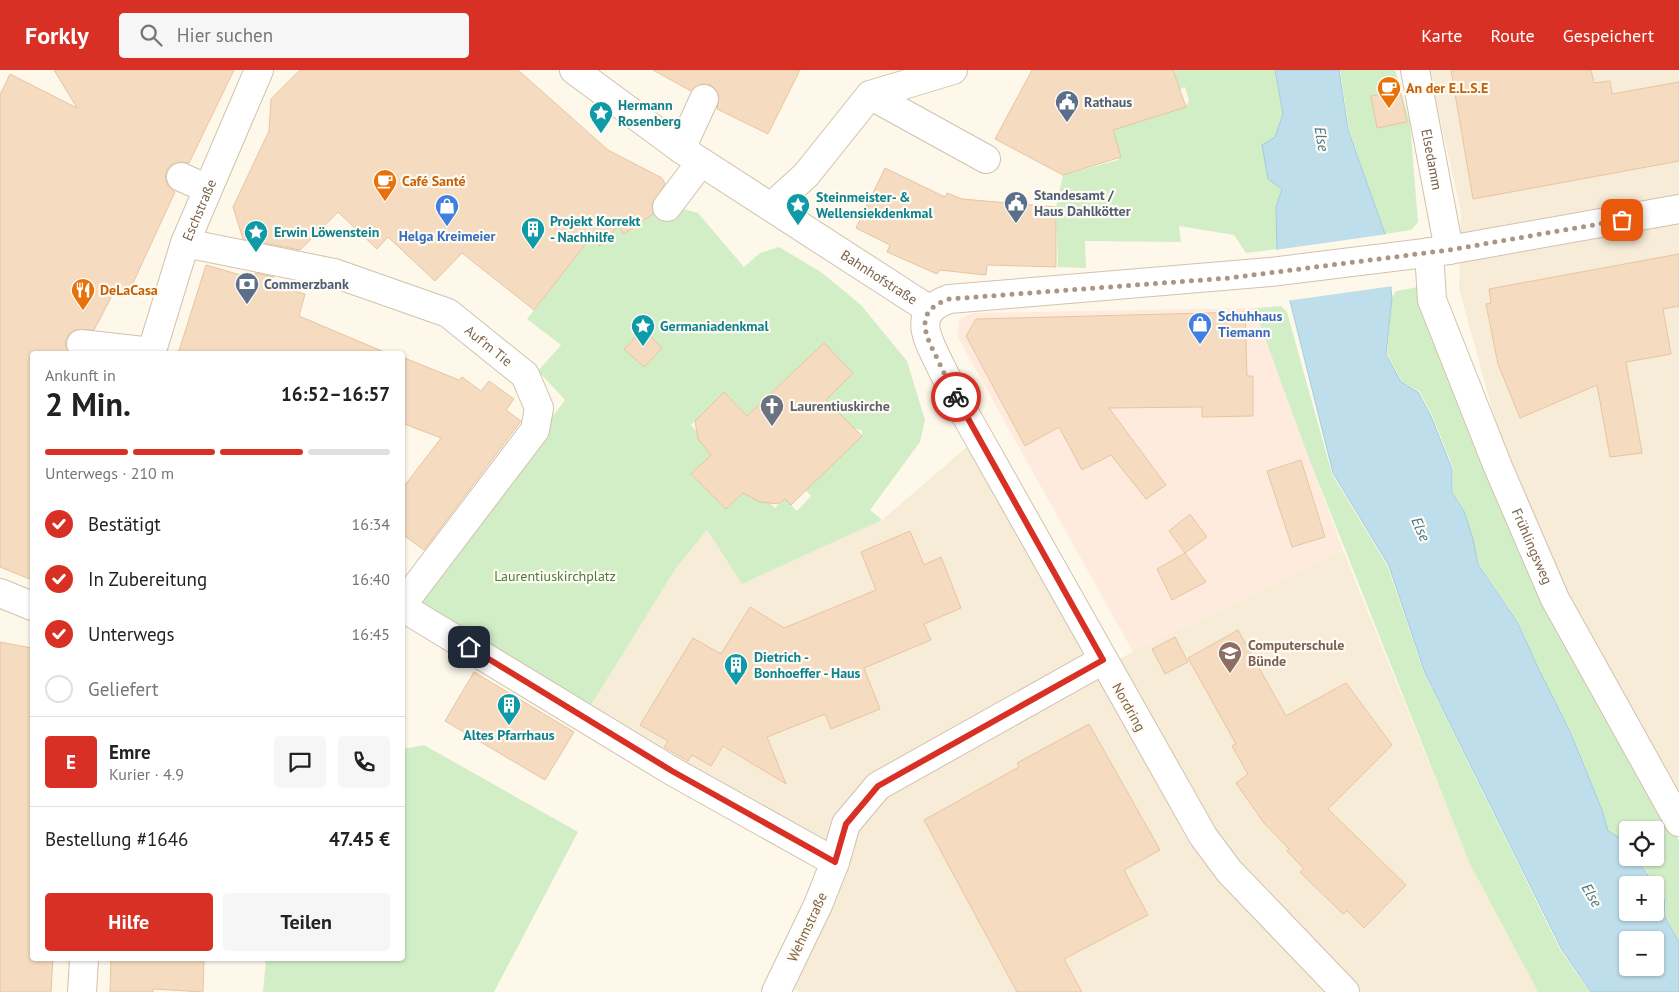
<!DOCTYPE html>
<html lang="de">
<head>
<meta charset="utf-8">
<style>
	:root { --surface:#fff; --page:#f6f6f6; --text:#222; --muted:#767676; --line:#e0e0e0; --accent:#d93025 }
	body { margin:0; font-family:"PT Sans",sans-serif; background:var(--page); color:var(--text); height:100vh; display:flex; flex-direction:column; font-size:19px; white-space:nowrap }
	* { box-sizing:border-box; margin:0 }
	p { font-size:16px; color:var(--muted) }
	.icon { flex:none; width:28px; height:28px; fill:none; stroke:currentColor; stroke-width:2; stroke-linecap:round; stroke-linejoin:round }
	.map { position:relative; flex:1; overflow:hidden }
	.side { position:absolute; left:30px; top:281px; width:375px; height:610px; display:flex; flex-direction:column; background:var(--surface); border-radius:5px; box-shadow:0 1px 4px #0004 }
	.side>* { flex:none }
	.fabs { position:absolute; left:1619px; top:751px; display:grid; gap:10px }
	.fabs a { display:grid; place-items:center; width:45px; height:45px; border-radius:5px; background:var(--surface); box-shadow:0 1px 4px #0004; font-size:25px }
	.pin { position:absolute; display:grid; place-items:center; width:42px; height:42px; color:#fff; margin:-21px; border-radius:10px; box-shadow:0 2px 8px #0006 }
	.courier { position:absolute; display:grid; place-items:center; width:50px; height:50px; margin:-25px; border:4px solid #d93025; border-radius:50%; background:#fff; color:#222; box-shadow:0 1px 6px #0007 }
	.summary em { font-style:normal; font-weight:700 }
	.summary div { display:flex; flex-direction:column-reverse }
	.summary { display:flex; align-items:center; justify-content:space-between; height:85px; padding:0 15px }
	h1 { font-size:32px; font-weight:700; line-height:38px }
	.bar { display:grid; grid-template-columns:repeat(4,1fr); gap:8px 5px; align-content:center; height:60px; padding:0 15px }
	.bar i { height:6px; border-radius:4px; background:var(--line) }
	.bar .selected { background:var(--accent) }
	.bar p { grid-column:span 4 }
	.line { display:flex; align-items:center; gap:12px; padding:0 15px; border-top:1px solid var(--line) }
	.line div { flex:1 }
	.round { display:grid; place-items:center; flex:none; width:52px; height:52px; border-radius:5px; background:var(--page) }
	ol { padding:0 15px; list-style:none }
	li { display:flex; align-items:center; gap:15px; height:55px }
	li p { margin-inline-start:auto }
	li .icon { padding:5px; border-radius:50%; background:var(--accent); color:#fff; stroke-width:4 }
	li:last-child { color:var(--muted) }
	li i { width:28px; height:28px; border:2px solid var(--line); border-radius:50% }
	.button { display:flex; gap:10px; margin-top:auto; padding:10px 15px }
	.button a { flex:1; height:58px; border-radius:5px; background:var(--accent); color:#fff; font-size:20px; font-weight:700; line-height:58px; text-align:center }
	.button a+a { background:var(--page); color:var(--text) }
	header { display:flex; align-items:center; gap:30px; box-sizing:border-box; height:70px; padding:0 25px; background:var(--accent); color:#fff }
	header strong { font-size:24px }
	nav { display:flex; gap:28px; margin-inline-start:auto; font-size:18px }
	.search { width:350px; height:45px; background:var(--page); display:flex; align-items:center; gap:12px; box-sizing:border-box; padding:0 18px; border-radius:5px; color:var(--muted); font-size:19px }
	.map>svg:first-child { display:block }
	.residential { fill:#f6ecd8 }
	.commercial { fill:#feebde }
	.green { fill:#d2eec7; fill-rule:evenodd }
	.water { fill:#bddeea; stroke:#a2cddc; fill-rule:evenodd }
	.pier { fill:#fef8eb }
	.building { fill:#f5dbc0; stroke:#e9c4a0 }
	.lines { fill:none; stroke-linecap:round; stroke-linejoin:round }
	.street-casing { stroke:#d2c2ae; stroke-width:30 }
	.street { stroke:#fff; stroke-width:28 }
	.done { stroke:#aa9683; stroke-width:5; stroke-dasharray:0 9 }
	.route { stroke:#d93025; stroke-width:6 }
	.labels { text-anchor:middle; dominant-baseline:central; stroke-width:4.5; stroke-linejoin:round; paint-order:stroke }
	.food-label { font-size:14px; font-weight:bold; fill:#c56008; stroke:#fffbf3; text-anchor:start }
	.service-label { font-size:14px; font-weight:bold; fill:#4e5e75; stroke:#fffbf3; text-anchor:start }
	.culture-label { font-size:14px; font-weight:bold; fill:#0d838f; stroke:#fffbf3; text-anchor:start }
	.street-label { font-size:14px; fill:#7c624b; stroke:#fffbf3 }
	.shop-label { font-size:14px; font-weight:bold; fill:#366cbe; stroke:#fffbf3 }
	.worship-label { font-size:14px; font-weight:bold; fill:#5b616d; stroke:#fffbf3; text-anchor:start }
	.park-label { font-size:14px; fill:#4a7c3f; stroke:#fffbf3 }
	.education-label { font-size:14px; font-weight:bold; fill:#785e54; stroke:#fffbf3; text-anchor:start }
	.water-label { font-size:15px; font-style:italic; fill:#427a90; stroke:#fffbf3 }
</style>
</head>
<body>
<header>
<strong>Forkly</strong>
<div class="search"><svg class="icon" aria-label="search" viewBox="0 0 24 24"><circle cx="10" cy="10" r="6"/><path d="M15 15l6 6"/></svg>Hier suchen</div>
<nav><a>Karte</a><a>Route</a><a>Gespeichert</a></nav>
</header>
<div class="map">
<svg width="1679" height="922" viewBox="0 0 1679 922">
	<rect width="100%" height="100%" fill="#fef8eb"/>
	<g class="residential">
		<path d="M1429 0H1679V728L1566 524 1507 393 1459 219 1461 142Z"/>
		<path d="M969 375 1094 601 1343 480 1469 792 1538 922H800L793 919 847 787 588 640 676 498 707 460 742 514 882 450Z"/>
	</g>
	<path class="commercial" d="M1254 238 1343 480 1133 582 957 266 959 250 972 243Z"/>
	<g class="green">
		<path d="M1173 0H1275L1283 44 1275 67 1282 119 1276 137 1277 179 1246 183 1234 165 1179 156 1181 172 1085 171 1086 198 1058 197 1056 137 1063 105 1118 90 1120 87 1112 59 1185 37 1189 31 1185 17 1178 20Z"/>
		<path d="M1340 0H1395L1410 53 1418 152 1411 160 1385 164 1349 59Z"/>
		<path d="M683 139 698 143 744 197 760 183 779 177 821 202 861 235 907 291 925 350 920 372 870 440 882 450 742 514 707 460 676 498 588 640 419 534 422 519 565 330 538 301 561 275 527 249 587 172 600 175 618 156 624 164 655 142 661 150 674 141ZM643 259 662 278 644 297 624 279ZM823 274 853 303 826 330 854 359 862 360V365L854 364 800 414 811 426 797 441 785 429 775 438 769 432 756 430 752 415 726 439 692 405 716 380 698 369 697 362 691 355 724 322 747 346Z"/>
		<path d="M1418 217 1679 771V871L1665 845 1666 830 1637 788H1655V760H1628L1627 775 1623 769 1608 761 1602 740 1571 661 1539 600 1519 553 1479 494 1464 440 1453 422V398L1432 345 1419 321 1402 312 1387 283 1392 228 1396 221Z"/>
		<path d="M1281 236 1287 242 1332 404 1388 497 1424 603 1561 881 1590 922H1538L1469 792 1308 386 1254 238Z"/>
		<path d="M424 675 578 762 494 922H263L266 889H402L403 679Z"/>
	</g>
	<path class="water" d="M1275 0H1339L1348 59 1385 164 1392 228 1386 284 1401 312 1418 322 1431 346 1452 399V422L1464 441 1473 469 1478 494 1518 553 1539 600 1570 661 1602 740 1608 761C1621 768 1627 771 1628 788H1636L1665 830 1664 845 1679 872V922H1591L1562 880 1425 603 1389 496 1333 403 1277 179 1276 137 1282 119 1268 109 1262 75 1275 67 1283 44ZM1628 815H1655V842H1628ZM1628 870H1655V898H1628Z"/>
	<path class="pier" d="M1388 164 1393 216 1286 231 1275 180Z"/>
	<g class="building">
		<path d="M54 0H234L189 93 179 92 171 95 167 100 165 108 168 116 175 122 127 226 115 220 94 260H75L69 264 65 273 69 284H32V510L0 497V25L10 4 77 38Z"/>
		<path d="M300 0H518L608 80 662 108 665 114 652 135 653 144 624 164 618 156 600 176 590 168 534 240 462 183 435 211 388 167 377 179 338 142 300 180 243 169 233 137 269 61 271 29Z"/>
		<path d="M653 0H800L768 64 717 39 719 27 716 20 711 15 702 14 691 21Z"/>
		<path d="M1032 0H1173L1186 37 1113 60 1121 87 1063 105 995 69Z"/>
		<path d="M1451 0H1591L1594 13 1610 11 1612 24 1679 12V91L1473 129Z"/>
		<path d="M1400 20 1407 52 1377 58 1371 26Z"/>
		<path d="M885 98 945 127 947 123 962 129 1056 137V197L987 195 986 205 940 200 937 204 887 182 890 175 856 158Z"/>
		<path d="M1679 184V236L1663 239 1671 284 1626 292 1642 383 1610 387 1597 315 1520 348 1498 294 1486 234 1491 233 1489 219Z"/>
		<path d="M206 195 258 210 255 203 274 207 268 213 305 224 299 246 389 284H178Z"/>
		<path d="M1245 242 1247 306H1253V346L1202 347V337L1109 338 1166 415 1146 429 1111 385 1082 400 1059 357 1025 376 966 266 976 249Z"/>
		<path d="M643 259 662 278 644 297 624 279Z"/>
		<path d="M824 273 853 303 826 330 862 366 791 435 785 429 779 434 760 432 743 423 726 439 691 404 711 385 698 369 695 351 724 322 747 346Z"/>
		<path d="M402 287 459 310 462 307 481 321 489 311 514 329 506 340 521 351 424 480 402 464V419L441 368 402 353Z"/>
		<path d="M1301 390 1325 467 1292 477 1267 401Z"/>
		<path d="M1190 444 1207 467 1185 483 1169 461Z"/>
		<path d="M910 461 924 495 941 487 961 538 924 554 931 570 864 598 880 639 831 659 825 644 767 667 786 714 723 676 711 696 692 685 688 691 664 677 668 671 640 655 693 568 721 584 750 537 784 558 876 520 861 482Z"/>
		<path d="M1185 483 1206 512 1172 530 1157 499Z"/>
		<path d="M1238 560 1286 646 1346 613 1392 675 1328 739 1406 815 1364 858 1347 841 1343 844 1300 802 1304 799 1287 781 1289 779 1264 753 1236 713 1248 704 1232 676 1236 674 1188 588Z"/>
		<path d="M1175 567 1188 592 1165 604 1152 579Z"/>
		<path d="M0 572 32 578V889H53L51 922H0Z"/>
		<path d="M474 602 574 662 545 710 445 651Z"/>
		<path d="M1089 654 1160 780 1124 800 1148 845 1064 889 1082 922H1017L924 750 1019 697 1017 693Z"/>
		<path d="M111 889H204L203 922 153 919V922H110Z"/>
	</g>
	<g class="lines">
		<g class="street-casing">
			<g id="street">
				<path id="s1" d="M574 0 681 79 930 240"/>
				<path id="s2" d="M1415 0 1449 180"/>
				<path d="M870 25 986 89"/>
				<path d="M681 79 704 29"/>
				<path d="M181 107 208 119"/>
				<path d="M667 137 701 92"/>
				<path d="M771 137 806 105 870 25 953 0"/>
				<path id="s3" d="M185 173 334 203 448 243 525 305 539 338 535 360 402 535"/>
				<path id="s4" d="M1429 182 1432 230 1498 397 1555 529 1679 752"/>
				<path d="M81 274 152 282"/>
				<path id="s5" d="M151 284 185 173 259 0"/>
				<path d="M0 523 32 536"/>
				<path d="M402 537 672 701 835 792 818 835 776 922"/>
				<path d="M835 792 846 754 878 716 1103 590"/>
				<path d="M82 922 84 889"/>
				<path d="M1345 922 1229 801 1203 766 960 335C953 321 946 307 939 293 926 266 912 242 949 229L1270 202 1449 180 1679 139"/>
			</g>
		</g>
		<use href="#street" class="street"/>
	</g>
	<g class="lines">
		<path class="done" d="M956 327C949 314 943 301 937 288 924 263 914 241 949 229L1229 208 1449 180 1622 150"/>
		<path class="route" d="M469 577 672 701 835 792 846 754 878 716 1103 590 956 327"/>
	</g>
	<defs>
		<g id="cafe-pin" transform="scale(1.25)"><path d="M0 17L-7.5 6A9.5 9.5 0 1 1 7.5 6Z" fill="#e8710a" stroke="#fffbf3"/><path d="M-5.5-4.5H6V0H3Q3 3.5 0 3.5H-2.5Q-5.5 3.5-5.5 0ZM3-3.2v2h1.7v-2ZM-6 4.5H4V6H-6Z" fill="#fff"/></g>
		<g id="civic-pin" transform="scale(1.25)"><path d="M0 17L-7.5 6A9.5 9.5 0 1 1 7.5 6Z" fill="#5c6f8a" stroke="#fffbf3"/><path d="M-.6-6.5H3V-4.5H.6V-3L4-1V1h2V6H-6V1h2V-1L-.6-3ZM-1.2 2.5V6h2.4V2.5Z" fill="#fff"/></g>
		<g id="sight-pin" transform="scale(1.25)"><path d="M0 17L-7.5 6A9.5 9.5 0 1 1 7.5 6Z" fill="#0f9aa8" stroke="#fffbf3"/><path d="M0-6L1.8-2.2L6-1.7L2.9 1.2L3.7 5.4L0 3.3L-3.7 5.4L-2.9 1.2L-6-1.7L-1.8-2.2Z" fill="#fff"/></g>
		<g id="shop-pin" transform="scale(1.25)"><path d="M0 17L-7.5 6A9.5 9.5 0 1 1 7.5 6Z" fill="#3f7fe0" stroke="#fffbf3"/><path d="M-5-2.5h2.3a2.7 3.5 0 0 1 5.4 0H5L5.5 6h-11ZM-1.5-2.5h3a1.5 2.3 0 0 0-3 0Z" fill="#fff"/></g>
		<g id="building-pin" transform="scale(1.25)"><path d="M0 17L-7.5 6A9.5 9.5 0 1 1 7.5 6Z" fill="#0f9aa8" stroke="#fffbf3"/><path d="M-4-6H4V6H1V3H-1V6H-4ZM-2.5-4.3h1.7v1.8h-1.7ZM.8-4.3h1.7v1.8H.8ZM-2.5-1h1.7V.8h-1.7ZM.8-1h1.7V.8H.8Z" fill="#fff"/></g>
		<g id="bank-pin" transform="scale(1.25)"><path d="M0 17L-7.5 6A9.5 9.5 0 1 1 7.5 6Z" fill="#5c6f8a" stroke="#fffbf3"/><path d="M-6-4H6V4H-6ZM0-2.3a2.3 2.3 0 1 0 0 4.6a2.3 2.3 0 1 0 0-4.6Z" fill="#fff"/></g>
		<g id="restaurant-pin" transform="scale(1.25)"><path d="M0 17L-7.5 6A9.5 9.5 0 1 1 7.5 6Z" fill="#e8710a" stroke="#fffbf3"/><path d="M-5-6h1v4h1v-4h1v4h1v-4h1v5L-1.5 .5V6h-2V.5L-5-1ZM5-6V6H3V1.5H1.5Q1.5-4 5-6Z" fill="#fff"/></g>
		<g id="church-pin" transform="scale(1.25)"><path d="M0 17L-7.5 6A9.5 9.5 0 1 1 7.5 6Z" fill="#6b7280" stroke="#fffbf3"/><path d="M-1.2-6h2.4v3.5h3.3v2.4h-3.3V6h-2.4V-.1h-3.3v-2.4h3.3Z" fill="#fff"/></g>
		<g id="school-pin" transform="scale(1.25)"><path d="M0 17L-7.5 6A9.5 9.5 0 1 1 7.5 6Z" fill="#8d6e63" stroke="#fffbf3"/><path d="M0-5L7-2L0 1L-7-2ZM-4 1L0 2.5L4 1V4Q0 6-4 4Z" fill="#fff"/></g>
	</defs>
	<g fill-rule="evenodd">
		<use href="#cafe-pin" x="1389" y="18"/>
		<use href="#civic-pin" x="1067" y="32"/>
		<use href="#sight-pin" x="601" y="43"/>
		<use href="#cafe-pin" x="385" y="111"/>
		<use href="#civic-pin" x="1016" y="133"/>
		<use href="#sight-pin" x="798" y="135"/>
		<use href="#shop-pin" x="447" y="136"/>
		<use href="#building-pin" x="533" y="159"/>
		<use href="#sight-pin" x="256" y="162"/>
		<use href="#bank-pin" x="247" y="214"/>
		<use href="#restaurant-pin" x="83" y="220"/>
		<use href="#shop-pin" x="1200" y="254"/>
		<use href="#sight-pin" x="643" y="256"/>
		<use href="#church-pin" x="772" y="336"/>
		<use href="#school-pin" x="1230" y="583"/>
		<use href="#building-pin" x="736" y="595"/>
		<use href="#building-pin" x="509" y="635"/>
	</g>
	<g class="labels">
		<g class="food-label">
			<text x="1406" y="18">An der E.L.S.E</text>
			<text x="402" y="111">Café Santé</text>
			<text x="100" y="220">DeLaCasa</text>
		</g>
		<g class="service-label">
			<text x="1084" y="32">Rathaus</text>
			<text x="1034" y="125">Standesamt /<tspan x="1034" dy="16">Haus Dahlkötter</tspan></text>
			<text x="264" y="214">Commerzbank</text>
		</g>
		<g class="culture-label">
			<text x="618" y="35">Hermann<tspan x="618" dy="16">Rosenberg</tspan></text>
			<text x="816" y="127">Steinmeister- &amp;<tspan x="816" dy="16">Wellensiekdenkmal</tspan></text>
			<text x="550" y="151">Projekt Korrekt<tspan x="550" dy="16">- Nachhilfe</tspan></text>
			<text x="274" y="162">Erwin Löwenstein</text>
			<text x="660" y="256">Germaniadenkmal</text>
			<text x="754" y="587">Dietrich -<tspan x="754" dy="16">Bonhoeffer - Haus</tspan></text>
			<text x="509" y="665" text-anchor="middle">Altes Pfarrhaus</text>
		</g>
		<g class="street-label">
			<text stroke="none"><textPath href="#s2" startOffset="91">Elsedamm</textPath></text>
			<text stroke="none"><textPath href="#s5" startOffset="152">Eschstraße</textPath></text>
			<text stroke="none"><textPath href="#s1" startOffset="369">Bahnhofstraße</textPath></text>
			<text stroke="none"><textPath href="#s3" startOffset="325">Auf'm Tie</textPath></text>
			<text stroke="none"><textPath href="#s4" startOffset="314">Frühlingsweg</textPath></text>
			<text transform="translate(1129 637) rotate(61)">Nordring</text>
			<text transform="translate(807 857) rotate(-65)">Wehmstraße</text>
		</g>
		<g class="shop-label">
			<text x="447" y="166">Helga Kreimeier</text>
			<text x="1218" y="246" text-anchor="start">Schuhhaus<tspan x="1218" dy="16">Tiemann</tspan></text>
		</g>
		<g class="worship-label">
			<text x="790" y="336">Laurentiuskirche</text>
		</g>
		<g class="park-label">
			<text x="555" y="506">Laurentiuskirchplatz</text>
		</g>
		<g class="education-label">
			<text x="1248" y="575">Computerschule<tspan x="1248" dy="16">Bünde</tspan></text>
		</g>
		<g class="water-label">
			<text transform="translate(1322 69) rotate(80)">Else</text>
			<text transform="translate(1421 459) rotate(66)">Else</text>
			<text transform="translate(1592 825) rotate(59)">Else</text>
		</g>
	</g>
</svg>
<div class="fabs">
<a><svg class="icon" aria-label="locate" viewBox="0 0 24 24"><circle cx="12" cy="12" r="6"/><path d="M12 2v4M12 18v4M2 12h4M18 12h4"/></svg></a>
<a>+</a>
<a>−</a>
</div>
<div class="pin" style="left:1622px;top:150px;background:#ea580c"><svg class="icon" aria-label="bag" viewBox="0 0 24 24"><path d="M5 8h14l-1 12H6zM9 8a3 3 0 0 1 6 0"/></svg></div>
<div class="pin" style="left:469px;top:577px;background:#1f2937"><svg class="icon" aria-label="home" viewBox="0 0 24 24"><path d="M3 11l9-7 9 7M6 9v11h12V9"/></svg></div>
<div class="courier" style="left:956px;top:327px"><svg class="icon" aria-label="bike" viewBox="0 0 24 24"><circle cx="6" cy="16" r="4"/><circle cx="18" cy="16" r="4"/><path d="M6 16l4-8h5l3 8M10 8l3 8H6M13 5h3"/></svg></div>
<section class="side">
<div class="summary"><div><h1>2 Min.</h1><p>Ankunft in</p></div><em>16:52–16:57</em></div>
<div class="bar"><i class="selected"></i><i class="selected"></i><i class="selected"></i><i></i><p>Unterwegs · 210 m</p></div>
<ol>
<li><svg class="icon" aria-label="check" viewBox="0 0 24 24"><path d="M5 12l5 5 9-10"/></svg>Bestätigt<p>16:34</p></li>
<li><svg class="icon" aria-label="check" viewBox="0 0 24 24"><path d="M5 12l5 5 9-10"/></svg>In Zubereitung<p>16:40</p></li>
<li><svg class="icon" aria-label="check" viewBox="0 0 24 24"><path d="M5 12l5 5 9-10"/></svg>Unterwegs<p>16:45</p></li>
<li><i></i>Geliefert</li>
</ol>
<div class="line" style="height:90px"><b class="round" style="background:var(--accent);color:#fff">E</b><div><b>Emre</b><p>Kurier · 4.9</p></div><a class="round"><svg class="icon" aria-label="chat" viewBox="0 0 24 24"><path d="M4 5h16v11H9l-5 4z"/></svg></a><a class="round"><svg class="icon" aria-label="phone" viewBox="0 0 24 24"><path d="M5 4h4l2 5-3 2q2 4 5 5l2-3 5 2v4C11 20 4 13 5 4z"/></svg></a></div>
<div class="line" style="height:65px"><div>Bestellung #1646</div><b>47.45 €</b></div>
<div class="button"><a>Hilfe</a><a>Teilen</a></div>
</section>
</div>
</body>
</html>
